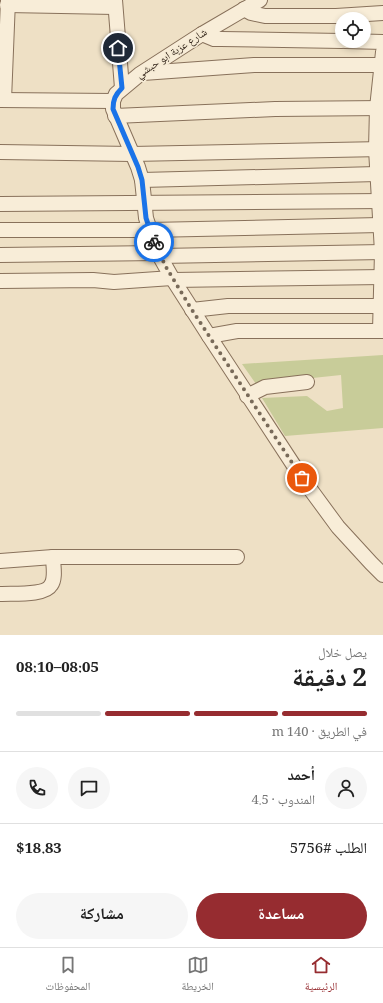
<!DOCTYPE html>
<html lang="ar">
<head>
<meta charset="utf-8">
<style>
	:root { --surface:#fff; --page:#f6f6f6; --text:#222; --muted:#767676; --line:#e0e0e0; --accent:#962c30 }
	body { margin:0; font-family:Georgia,"Noto Naskh Arabic",serif; background:var(--page); color:var(--text); direction:rtl; height:100vh; display:flex; flex-direction:column; font-size:15px; white-space:nowrap }
	* { box-sizing:border-box; margin:0 }
	p { font-size:13px; color:var(--muted) }
	.icon { flex:none; width:22px; height:22px; fill:none; stroke:currentColor; stroke-width:2; stroke-linecap:round; stroke-linejoin:round }
	.map { position:relative; height:635px; overflow:hidden; direction:ltr }
	.panel { display:flex; flex-direction:column; background:var(--surface); flex:1 }
	.panel>* { flex:none }
	.fabs { position:absolute; left:335px; top:12px; display:grid; gap:8px }
	.fabs a { display:grid; place-items:center; width:36px; height:36px; border-radius:50%; background:var(--surface); box-shadow:0 2px 6px #0003; font-size:20px }
	.pin { position:absolute; display:grid; place-items:center; width:34px; height:34px; color:#fff; margin:-17px; border:2px solid #fff; border-radius:50%; box-shadow:0 1px 4px #0007 }
	.courier { position:absolute; display:grid; place-items:center; width:40px; height:40px; margin:-20px; border:3px solid #1a73e8; border-radius:50%; background:#fff; color:#222; box-shadow:0 1px 5px #0007 }
	.overview em { font-style:normal; font-weight:800 }
	.overview div { display:flex; flex-direction:column-reverse }
	.overview { display:flex; align-items:center; justify-content:space-between; height:68px; padding:0 16px }
	h1 { font-size:26px; font-weight:800; line-height:30px }
	.bar { display:grid; grid-template-columns:repeat(4,1fr); gap:6px 4px; align-content:center; height:48px; padding:0 16px }
	.bar i { height:5px; border-radius:3px; background:var(--line) }
	.bar .on { background:var(--accent) }
	.bar p { grid-column:span 4 }
	.line { display:flex; align-items:center; gap:10px; padding:0 16px; border-top:1px solid var(--line) }
	.line div { flex:1 }
	.round { display:grid; place-items:center; flex:none; width:42px; height:42px; border-radius:21px; background:var(--page) }
	.primary-button { display:flex; gap:8px; margin-top:auto; padding:8px 16px }
	.primary-button a { flex:1; height:46px; border-radius:24px; background:var(--accent); color:#fff; font-size:16px; font-weight:800; line-height:46px; text-align:center }
	.primary-button a+a { background:var(--page); color:var(--text) }
	.menu { display:flex; justify-content:space-around; align-items:center; height:56px; border-top:1px solid var(--line); background:var(--surface); font-size:11px; color:var(--muted) }
	.menu a { display:grid; justify-items:center; gap:2px }
	.menu .on { color:var(--accent) }
	.map>svg:first-child { display:block }
	.green { fill:#c8cc99 }
	.lines { fill:none; stroke-linecap:round; stroke-linejoin:round }
	.minor-casing { stroke:#88715b; stroke-width:16 }
	.minor { stroke:#f8edd8; stroke-width:14 }
	.done { stroke:#786a59; stroke-width:4; stroke-dasharray:0 7.2 }
	.route { stroke:#1a73e8; stroke-width:5 }
	.labels { text-anchor:middle; dominant-baseline:central; stroke-width:3; stroke-linejoin:round; paint-order:stroke }
	.street-label { font-size:11px; fill:#382a1f; stroke:#f5ead4 }
</style>
</head>
<body>
<div class="map">
<svg width="383" height="635" viewBox="0 0 383 635">
	<rect width="100%" height="100%" fill="#eee0c5"/>
	<path class="green" d="M383 355V428L285 436 262 398 307 396 327 411 343 408 341 375 256 384 242 364Z"/>
	<g class="lines">
		<g class="minor-casing">
			<g id="minor">
				<path d="M115 0 122 88"/>
				<path d="M260 0 202 34 140 74 116 94 113 101V109L138 167 142 180 146 218 150 230 158 253 172 278 209 336 302 478 338 527 371 563 383 575"/>
				<path d="M7 5 115 7"/>
				<path d="M244 9 251 13 265 16H336L383 13"/>
				<path d="M202 34 214 39H221L342 41"/>
				<path d="M345 41 383 42"/>
				<path d="M143 73 254 65H383"/>
				<path d="M0 100 113 101"/>
				<path d="M4 100 8 0"/>
				<path d="M115 116 275 109 383 108"/>
				<path d="M0 152 132 154 383 149"/>
				<path d="M142 180 377 174"/>
				<path d="M0 204 383 201"/>
				<path d="M0 230H150L380 225"/>
				<path d="M0 255 158 253"/>
				<path d="M160 256 383 252"/>
				<path d="M174 280 383 277"/>
				<path d="M0 281 93 280 114 282 172 278"/>
				<path d="M192 310 228 306H381"/>
				<path d="M380 331 382 252 376 149 377 108 383 52"/>
				<path d="M209 336 237 331H383"/>
				<path d="M247 396 265 387 307 382"/>
				<path d="M0 561 53 557H237"/>
				<path d="M0 594C12 593 45 596 51 585 56 578 53 565 53 557"/>
			</g>
		</g>
		<use href="#minor" class="minor"/>
	</g>
	<g class="lines">
		<path class="done" d="M154 242 166 267 192 310 302 478"/>
		<path class="route" d="M118 48 122 88C115 95 113 100 113 109L138 167 142 180 146 218 154 242"/>
	</g>
	<g class="labels">
		<g class="street-label">
			<text transform="translate(172 54) rotate(-33)">شارع عزبة ابو حبشي</text>
		</g>
	</g>
</svg>
<div class="fabs">
<a><svg class="icon" aria-label="locate" viewBox="0 0 24 24"><circle cx="12" cy="12" r="6"/><path d="M12 2v4M12 18v4M2 12h4M18 12h4"/></svg></a>
</div>
<div class="pin" style="left:302px;top:478px;background:#ea580c"><svg class="icon" aria-label="bag" viewBox="0 0 24 24"><path d="M5 8h14l-1 12H6zM9 8a3 3 0 0 1 6 0"/></svg></div>
<div class="pin" style="left:118px;top:48px;background:#1f2937"><svg class="icon" aria-label="home" viewBox="0 0 24 24"><path d="M3 11l9-7 9 7M6 9v11h12V9"/></svg></div>
<div class="courier" style="left:154px;top:242px"><svg class="icon" aria-label="bike" viewBox="0 0 24 24"><circle cx="6" cy="16" r="4"/><circle cx="18" cy="16" r="4"/><path d="M6 16l4-8h5l3 8M10 8l3 8H6M13 5h3"/></svg></div>
</div>
<section class="panel">
<div class="overview"><div><h1>2 دقيقة</h1><p>يصل خلال</p></div><em>08:05–08:10</em></div>
<div class="bar"><i class="on"></i><i class="on"></i><i class="on"></i><i></i><p>في الطريق · 140 m</p></div>
<div class="line" style="height:72px"><a class="round"><svg class="icon" aria-label="person" viewBox="0 0 24 24"><circle cx="12" cy="8" r="4"/><path d="M4 21q1-7 8-7t8 7"/></svg></a><div><b>أحمد</b><p>المندوب · 4.5</p></div><a class="round"><svg class="icon" aria-label="chat" viewBox="0 0 24 24"><path d="M4 5h16v11H9l-5 4z"/></svg></a><a class="round"><svg class="icon" aria-label="phone" viewBox="0 0 24 24"><path d="M5 4h4l2 5-3 2q2 4 5 5l2-3 5 2v4C11 20 4 13 5 4z"/></svg></a></div>
<div class="line" style="height:52px"><div>الطلب #5756</div><b>$18.83</b></div>
<div class="primary-button"><a>مساعدة</a><a>مشاركة</a></div>
</section>
<nav class="menu">
<a class="on"><svg class="icon" aria-label="home" viewBox="0 0 24 24"><path d="M3 11l9-7 9 7M6 9v11h12V9"/></svg>الرئيسية</a>
<a><svg class="icon" aria-label="map" viewBox="0 0 24 24"><path d="M3 6l6-2 6 2 6-2v14l-6 2-6-2-6 2zM9 4v14M15 6v14"/></svg>الخريطة</a>
<a><svg class="icon" aria-label="saved" viewBox="0 0 24 24"><path d="M7 4h10v16l-5-4-5 4z"/></svg>المحفوظات</a>
</nav>
</body>
</html>
